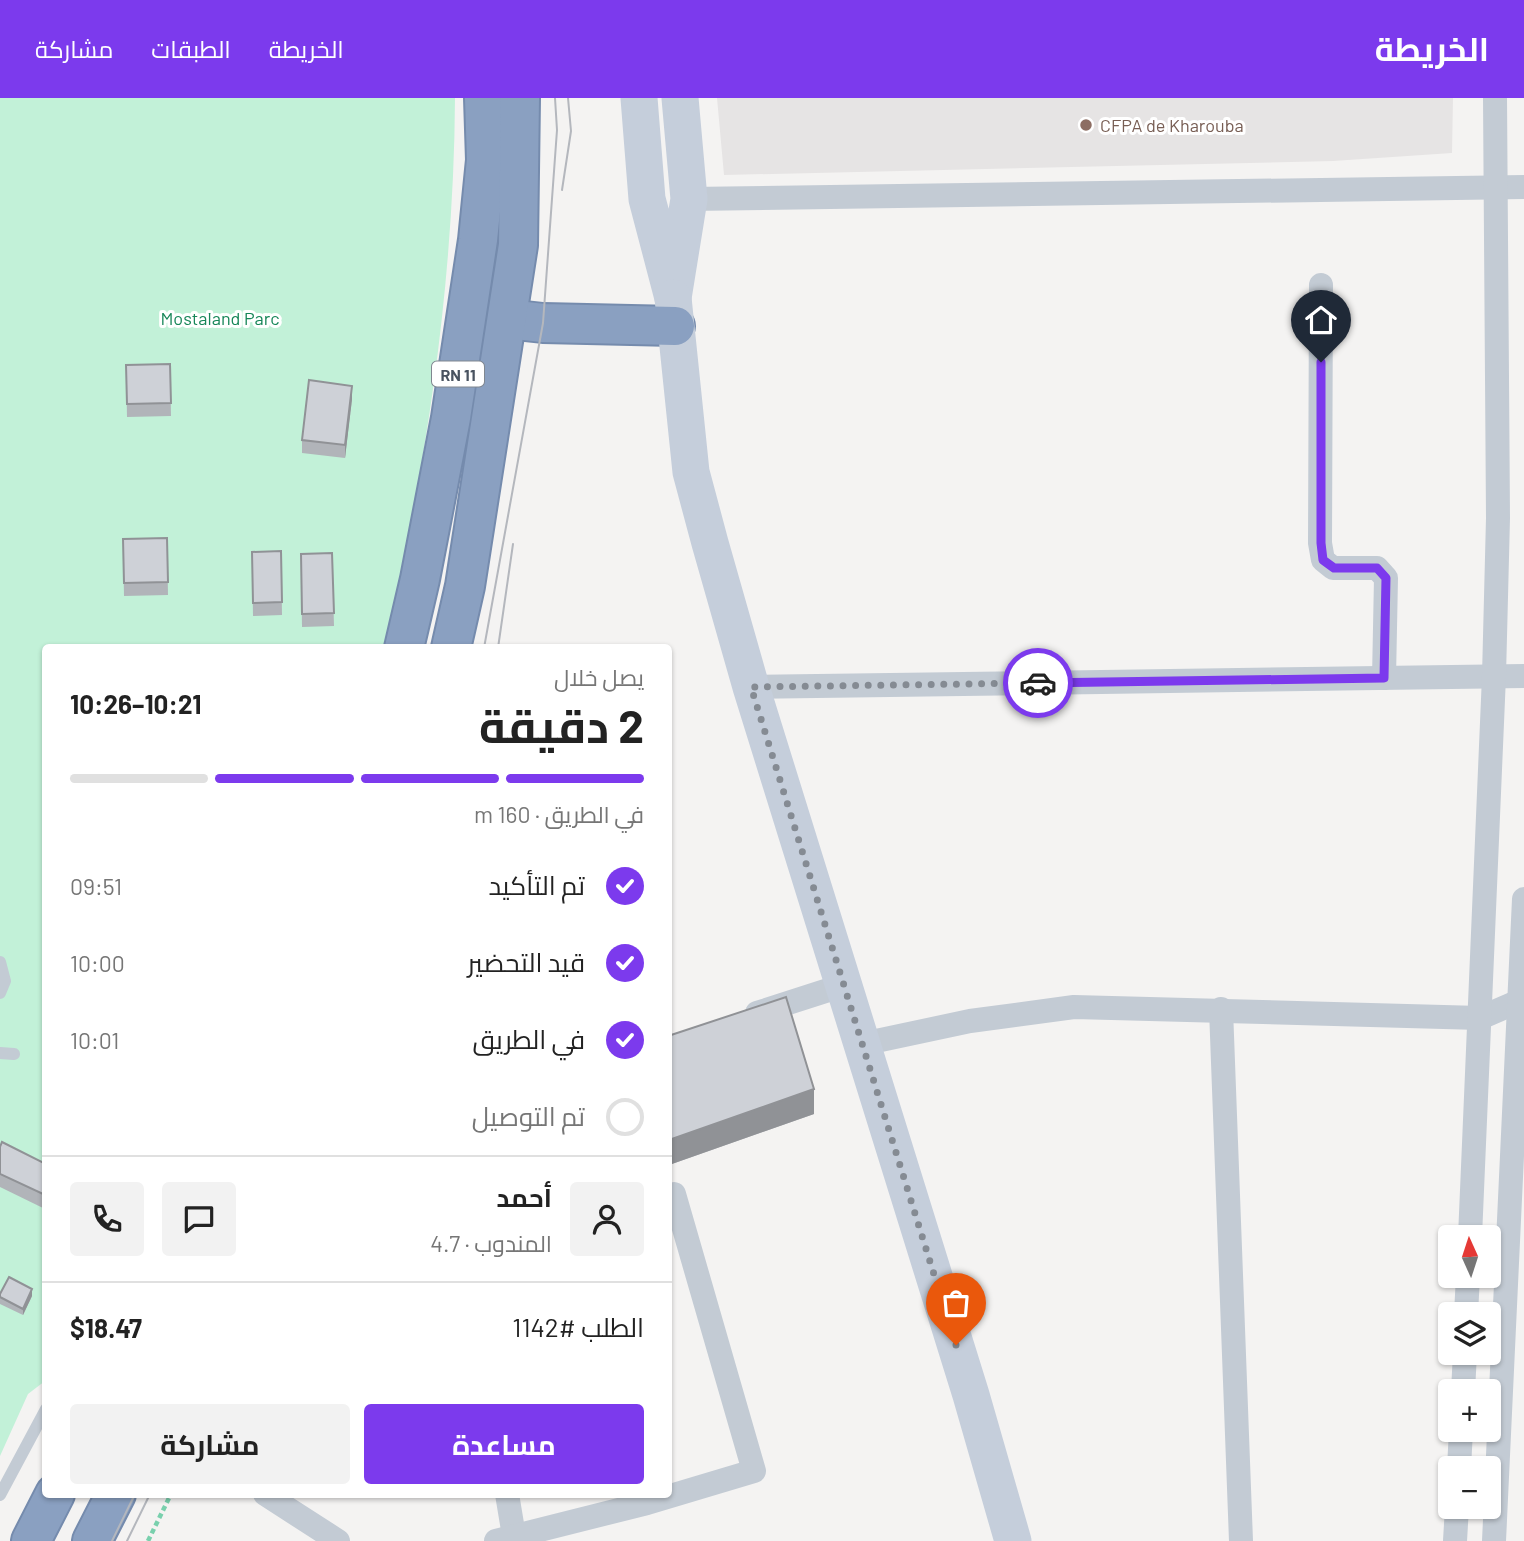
<!DOCTYPE html>
<html lang="ar">
<head>
<meta charset="utf-8">
<style>
	:root { --surface:#fff; --page:#f2f2f2; --text:#222; --muted:#767676; --line:#e0e0e0; --accent:#7c3aed }
	body { margin:0; font-family:Barlow,Cairo,sans-serif; background:var(--page); color:var(--text); direction:rtl; height:100vh; display:flex; flex-direction:column; font-size:26px; white-space:nowrap }
	* { box-sizing:border-box; margin:0 }
	p { font-size:23px; color:var(--muted) }
	.icon { flex:none; width:38px; height:38px; fill:none; stroke:currentColor; stroke-width:2; stroke-linecap:round; stroke-linejoin:round }
	.map { position:relative; flex:1; overflow:hidden; direction:ltr }
	.side { position:absolute; left:42px; top:546px; width:630px; height:854px; display:flex; flex-direction:column; background:var(--surface); border-radius:7px; box-shadow:0 2px 5px #0004; direction:rtl }
	.side>* { flex:none }
	.needle { width:46px; rotate:357deg }
	.controls { position:absolute; left:1438px; top:1127px; display:grid; gap:14px }
	.controls a { display:grid; place-items:center; width:63px; height:63px; border-radius:7px; background:var(--surface); box-shadow:0 2px 5px #0004; font-size:35px }
	.pin { position:absolute; display:grid; place-items:center; width:60px; height:60px; color:#fff; margin:-72px -30px; border-radius:50% 50% 50% 0; rotate:-45deg; box-shadow:0 0 7px #0007 }
	.pin .icon { rotate:45deg }
	.courier { position:absolute; display:grid; place-items:center; width:70px; height:70px; margin:-35px; border:5px solid #7c3aed; border-radius:50%; background:#fff; color:#222; box-shadow:0 2px 9px #0007 }
	.head em { font-style:normal; font-weight:700 }
	.head div { display:flex; flex-direction:column-reverse }
	.head { display:flex; align-items:center; justify-content:space-between; height:119px; padding:0 28px }
	h1 { font-size:46px; font-weight:700; line-height:52px }
	.bar { display:grid; grid-template-columns:repeat(4,1fr); gap:10px 7px; align-content:center; height:84px; padding:0 28px }
	.bar i { height:9px; border-radius:5px; background:var(--line) }
	.bar .selected { background:var(--accent) }
	.bar p { grid-column:span 4 }
	.line { display:flex; align-items:center; gap:18px; padding:0 28px; border-top:2px solid var(--line) }
	.line div { flex:1 }
	.round { display:grid; place-items:center; flex:none; width:74px; height:74px; border-radius:7px; background:var(--page) }
	ol { padding:0 28px; list-style:none }
	li { display:flex; align-items:center; gap:21px; height:77px }
	li p { margin-inline-start:auto }
	li .icon { padding:7px; border-radius:50%; background:var(--accent); color:#fff; stroke-width:4 }
	li:last-child { color:var(--muted) }
	li i { width:38px; height:38px; border:4px solid var(--line); border-radius:50% }
	.action { display:flex; gap:14px; margin-top:auto; padding:14px 28px }
	.action a { flex:1; height:80px; border-radius:7px; background:var(--accent); color:#fff; font-size:28px; font-weight:700; line-height:80px; text-align:center }
	.action a+a { background:var(--page); color:var(--text) }
	header { display:flex; align-items:center; gap:42px; box-sizing:border-box; height:98px; padding:0 35px; background:var(--accent); color:#fff }
	header strong { font-size:33px }
	nav { display:flex; gap:38px; margin-inline-start:auto; font-size:24px }
	.map>svg:first-child { display:block }
	.education { fill:#e6e4e4 }
	.green { fill:#c2f1d8 }
	.lines { fill:none; stroke-linecap:round; stroke-linejoin:round }
	.highway-casing { stroke:#758bad; stroke-width:42 }
	.path { stroke:#79d0ad; stroke-width:4.5; stroke-dasharray:5 3.5; stroke-linecap:butt }
	.lane { stroke:#c3cbd4; stroke-width:12 }
	.street { stroke:#c3cbd4; stroke-width:24 }
	.secondary { stroke:#c5cedb; stroke-width:37 }
	.highway { stroke:#8aa0c1; stroke-width:38 }
	.tram { stroke:#b4b7bd; stroke-width:2 }
	.wall { fill:#b1b4b9 }
	.shaded-wall { fill:#909296 }
	.building { fill:#ced1d7; stroke:#909296; stroke-width:2 }
	.done { stroke:#858b93; stroke-width:7; stroke-dasharray:0 12.6 }
	.route { stroke:#7c3aed; stroke-width:9 }
	.education-dot { fill:#8d6e63; stroke:#fff; stroke-width:2.5 }
	.labels { text-anchor:middle; dominant-baseline:central; stroke-width:6; stroke-linejoin:round; paint-order:stroke }
	.shield { fill:#fff; stroke:#808790; stroke-width:2 }
	.shield-label { font-size:16px; font-weight:bold; fill:#495360 }
	.education-label { font-size:18px; fill:#785e54; stroke:#fff; text-anchor:start }
	.park-label { font-size:18px; fill:#168658; stroke:#fff }
</style>
</head>
<body>
<header>
<strong>الخريطة</strong>
<nav><a>الخريطة</a><a>الطبقات</a><a>مشاركة</a></nav>
</header>
<div class="map">
<svg width="1524" height="1443" viewBox="0 0 1524 1443">
	<rect width="100%" height="100%" fill="#f4f3f2"/>
	<path class="education" d="M717 0H1453L1452 55 1333 63 724 77Z"/>
	<path class="green" d="M0 0H455C454 185 426 369 385 549L46 550 45 1283 28 1296 0 1358Z"/>
	<g class="lines">
		<g class="highway-casing">
			<g id="highway">
				<path d="M507 221 543 225 675 228"/>
				<path d="M404 550 420 481 451 320 478 142 486 62 484 0"/>
				<path d="M451 550 465 488 518 147 520 0"/>
				<path d="M31 1443 55 1396"/>
				<path d="M92 1443 116 1396"/>
			</g>
		</g>
		<path class="path" d="M148 1443 171 1396"/>
		<g class="lane">
			<path d="M0 864 5 883 0 895"/>
			<path d="M0 955 14 956"/>
			<path d="M0 1397 46 1311"/>
		</g>
		<g class="street">
			<path d="M689 101 1524 89"/>
			<path d="M1321 187 1320 445 1323 462 1333 470H1377L1386 480 1384 580"/>
			<path d="M751 589 1524 578"/>
			<path d="M1221 911 1241 1443"/>
			<path d="M757 915 844 887"/>
			<path d="M862 946 970 923 1074 909 1480 920 1524 901"/>
			<path d="M1470 1139 1494 578 1498 420 1495 0"/>
			<path d="M1466 1216 1468 1178"/>
			<path d="M1463 1293 1465 1255"/>
			<path d="M1459 1370 1461 1332"/>
			<path d="M265 1396 338 1443"/>
			<path d="M507 1396 514 1438"/>
			<path d="M496 1443 647 1405 754 1373 674 1096 668 1098"/>
			<path d="M1455 1443 1457 1409"/>
			<path d="M1494 1443 1524 801"/>
		</g>
		<g class="secondary">
			<path d="M639 0 647 101 673 200 689 101 680 0"/>
			<path d="M673 200 691 374 710 445 751 589 971 1297 1013 1443"/>
		</g>
		<use href="#highway" class="highway"/>
		<g class="tram">
			<path d="M562 92 571 33 568 0"/>
			<path d="M484 550 543 225 557 32 555 0"/>
			<path d="M498 550 513 446"/>
			<path d="M112 1443 135 1396"/>
			<path d="M127 1443 150 1396"/>
		</g>
	</g>
	<g class="wall">
		<path d="M170 266 171 318 127 319 126 267Z"/>
		<path d="M352 301 345 360 302 355V342Z"/>
		<path d="M167 440 168 497 124 498 123 441Z"/>
		<path d="M281 453 282 517 253 518 252 454Z"/>
		<path d="M332 455 334 528 302 529 301 456Z"/>
		<path d="M668 938 814 1016 669 1067Z"/>
		<path d="M0 1049 46 1066V1105L43 1110 0 1089Z"/>
		<path d="M0 1196 32 1198 23 1217 0 1206Z"/>
	</g>
	<g class="shaded-wall">
		<path d="M352 288V301L345 360V347Z"/>
		<path d="M814 991V1016L669 1067V1042Z"/>
		<path d="M46 1092V1105L43 1110V1096Z"/>
		<path d="M32 1191V1198L23 1217V1211Z"/>
	</g>
	<g class="building">
		<path d="M170 266 171 305 127 306 126 267Z"/>
		<path d="M309 282 352 288 345 347 302 342Z"/>
		<path d="M167 440 168 484 124 485 123 441Z"/>
		<path d="M281 453 282 504 253 505 252 454Z"/>
		<path d="M332 455 334 515 302 516 301 456Z"/>
		<path d="M786 899 814 991 669 1042 668 938Z"/>
		<path d="M2 1044 46 1066V1092L43 1096 0 1076V1049Z"/>
		<path d="M9 1179 32 1191 23 1211 0 1199V1196Z"/>
	</g>
	<g class="lines">
		<path class="done" d="M956 1247 751 589 1038 585"/>
		<path class="route" d="M1038 585 1384 580 1386 480 1377 470H1334L1323 462 1321 445V264"/>
	</g>
	<circle class="education-dot" cx="1086" cy="27" r="7"/>
	<g class="labels">
		<rect class="shield" x="432" y="263.5" width="52" height="25" rx="5"/>
		<g class="shield-label">
			<text x="458" y="276">RN 11</text>
		</g>
		<g class="education-label">
			<text x="1100" y="27">CFPA de Kharouba</text>
		</g>
		<g class="park-label">
			<text x="220" y="220">Mostaland Parc</text>
		</g>
	</g>
</svg>
<div class="controls">
<a><svg class="needle" viewBox="-14 -14 28 28"><path d="M0-13l5 13h-10z" fill="#e53935"/><path d="M0 13l5-13h-10z" fill="#767676"/></svg></a>
<a><svg class="icon" aria-label="layers" viewBox="0 0 24 24"><path d="M12 4l9 5-9 5-9-5zM3 14l9 5 9-5"/></svg></a>
<a>+</a>
<a>−</a>
</div>
<div class="pin" style="left:956px;top:1247px;background:#ea580c"><svg class="icon" aria-label="bag" viewBox="0 0 24 24"><path d="M5 8h14l-1 12H6zM9 8a3 3 0 0 1 6 0"/></svg></div>
<div class="pin" style="left:1321px;top:264px;background:#1f2937"><svg class="icon" aria-label="home" viewBox="0 0 24 24"><path d="M3 11l9-7 9 7M6 9v11h12V9"/></svg></div>
<div class="courier" style="left:1038px;top:585px"><svg class="icon" aria-label="car" viewBox="0 0 24 24"><path d="M5 17H2v-5l4-1 3-4h7l3 4 3 1v5h-3M9 17h6M6 11h13"/><circle cx="7" cy="17" r="2"/><circle cx="17" cy="17" r="2"/></svg></div>
<section class="side">
<div class="head"><div><h1>2 دقيقة</h1><p>يصل خلال</p></div><em>10:21–10:26</em></div>
<div class="bar"><i class="selected"></i><i class="selected"></i><i class="selected"></i><i></i><p>في الطريق · 160 m</p></div>
<ol>
<li><svg class="icon" aria-label="check" viewBox="0 0 24 24"><path d="M5 12l5 5 9-10"/></svg>تم التأكيد<p>09:51</p></li>
<li><svg class="icon" aria-label="check" viewBox="0 0 24 24"><path d="M5 12l5 5 9-10"/></svg>قيد التحضير<p>10:00</p></li>
<li><svg class="icon" aria-label="check" viewBox="0 0 24 24"><path d="M5 12l5 5 9-10"/></svg>في الطريق<p>10:01</p></li>
<li><i></i>تم التوصيل</li>
</ol>
<div class="line" style="height:126px"><a class="round"><svg class="icon" aria-label="person" viewBox="0 0 24 24"><circle cx="12" cy="8" r="4"/><path d="M4 21q1-7 8-7t8 7"/></svg></a><div><b>أحمد</b><p>المندوب · 4.7</p></div><a class="round"><svg class="icon" aria-label="chat" viewBox="0 0 24 24"><path d="M4 5h16v11H9l-5 4z"/></svg></a><a class="round"><svg class="icon" aria-label="phone" viewBox="0 0 24 24"><path d="M5 4h4l2 5-3 2q2 4 5 5l2-3 5 2v4C11 20 4 13 5 4z"/></svg></a></div>
<div class="line" style="height:91px"><div>الطلب #1142</div><b>$18.47</b></div>
<div class="action"><a>مساعدة</a><a>مشاركة</a></div>
</section>
</div>
</body>
</html>
